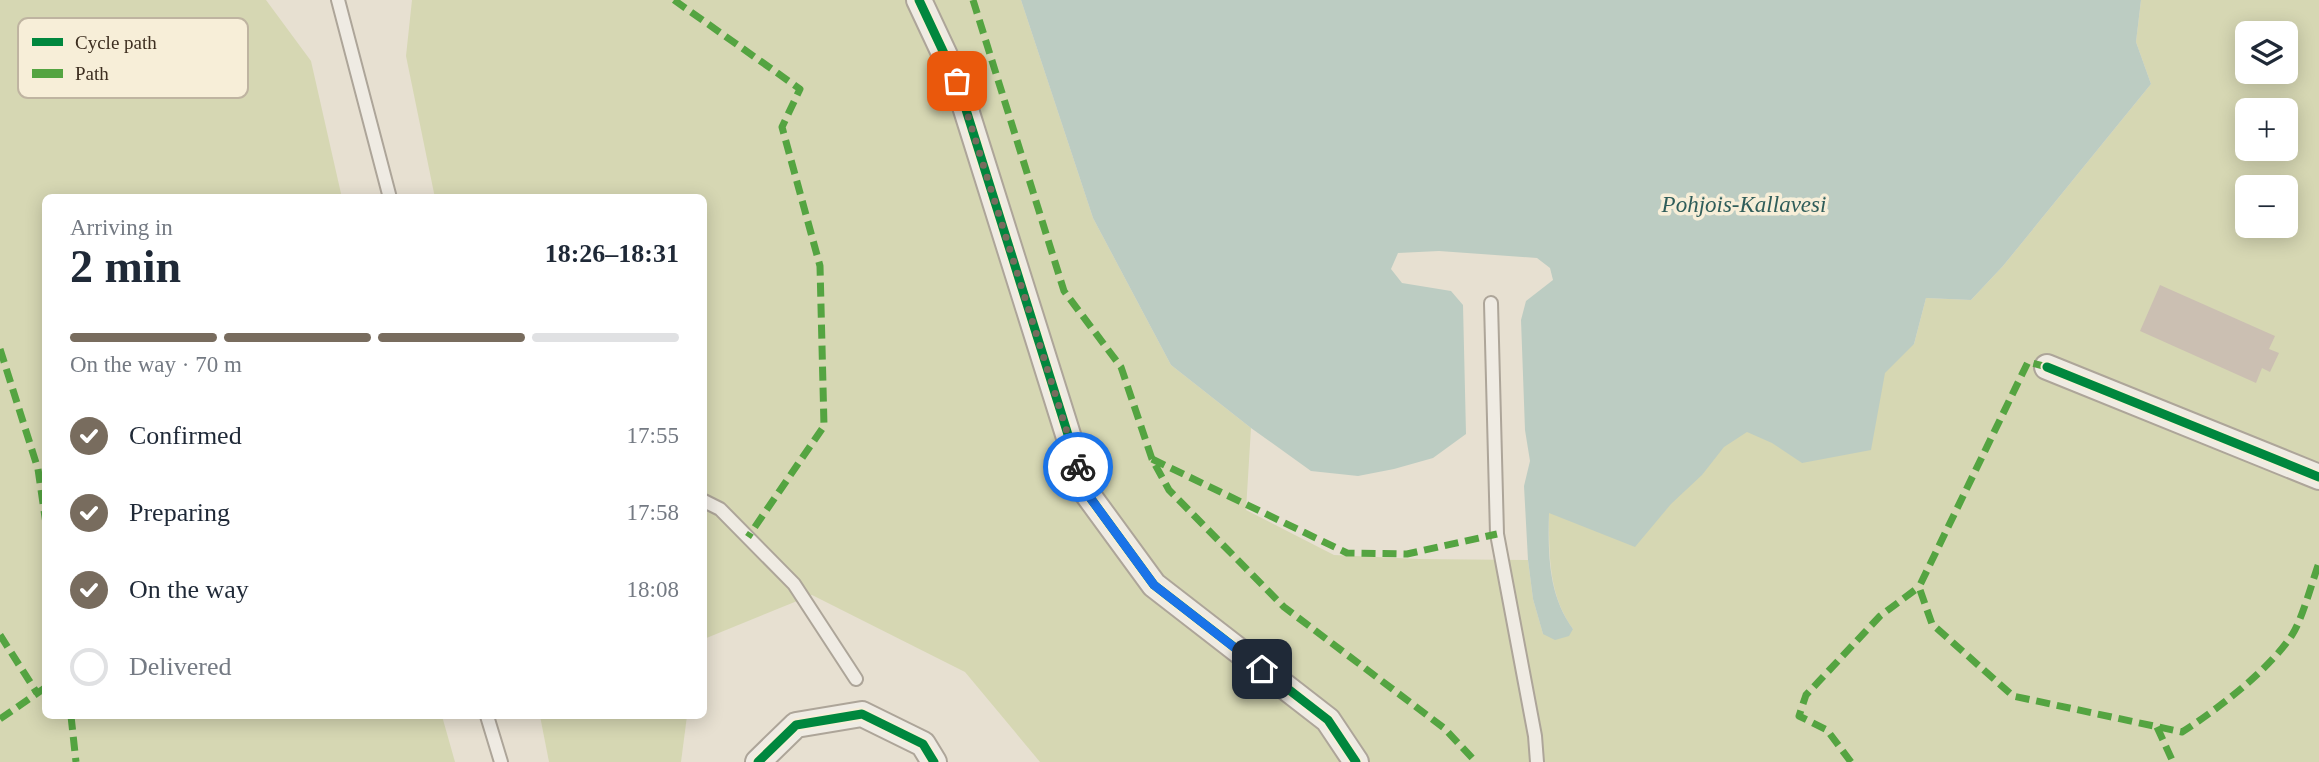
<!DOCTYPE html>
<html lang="en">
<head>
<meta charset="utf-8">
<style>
	:root { --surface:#fff; --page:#f2f2f3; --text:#1f2937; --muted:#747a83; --line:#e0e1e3; --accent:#786c5e }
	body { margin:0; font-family:"Times New Roman",serif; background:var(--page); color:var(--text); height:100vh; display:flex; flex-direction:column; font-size:26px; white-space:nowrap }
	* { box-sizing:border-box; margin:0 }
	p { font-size:23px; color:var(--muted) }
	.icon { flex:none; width:38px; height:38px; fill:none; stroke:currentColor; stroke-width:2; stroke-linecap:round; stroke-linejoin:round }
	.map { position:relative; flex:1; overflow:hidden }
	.side { position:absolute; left:42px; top:194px; width:665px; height:525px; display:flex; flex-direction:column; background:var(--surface); border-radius:10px; box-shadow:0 4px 18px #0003 }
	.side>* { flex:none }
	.fabs { position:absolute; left:2235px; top:21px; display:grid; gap:14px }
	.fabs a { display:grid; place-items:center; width:63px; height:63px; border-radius:10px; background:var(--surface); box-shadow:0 4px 18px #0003; font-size:35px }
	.pin { position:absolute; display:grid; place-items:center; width:60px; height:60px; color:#fff; margin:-30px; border-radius:14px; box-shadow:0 4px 10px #0006 }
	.courier { position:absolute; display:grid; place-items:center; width:70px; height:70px; margin:-35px; border:5px solid #1a73e8; border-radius:50%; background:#fff; color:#222; box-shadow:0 2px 9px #0007 }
	.overview em { font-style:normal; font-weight:700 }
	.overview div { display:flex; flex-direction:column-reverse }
	.overview { display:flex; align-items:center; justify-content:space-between; height:119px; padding:0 28px }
	h1 { font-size:46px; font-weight:700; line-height:52px }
	.bar { display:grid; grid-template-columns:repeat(4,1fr); gap:10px 7px; align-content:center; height:84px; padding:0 28px }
	.bar i { height:9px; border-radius:5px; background:var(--line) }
	.bar .on { background:var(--accent) }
	.bar p { grid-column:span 4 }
	ol { padding:0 28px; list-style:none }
	li { display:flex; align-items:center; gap:21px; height:77px }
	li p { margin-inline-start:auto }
	li .icon { padding:7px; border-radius:50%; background:var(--accent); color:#fff; stroke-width:4 }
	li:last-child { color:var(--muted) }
	li i { width:38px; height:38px; border:4px solid var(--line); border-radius:50% }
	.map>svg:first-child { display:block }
	.green { fill:#d6d7b3; fill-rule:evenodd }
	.water { fill:#bcccc2 }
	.building { fill:#cbbfb2 }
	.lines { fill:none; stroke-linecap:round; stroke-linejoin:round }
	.lane-casing { stroke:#ada599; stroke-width:16 }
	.street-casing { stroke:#ada599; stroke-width:28 }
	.lane { stroke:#efebe3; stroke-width:12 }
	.street { stroke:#efebe3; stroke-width:24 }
	.quiet { stroke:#54a441; stroke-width:7; stroke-dasharray:14 7; stroke-linecap:butt }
	.cycleway-casing { stroke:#f7eed8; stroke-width:13 }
	.cycleway { stroke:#00873e; stroke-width:9 }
	.done { stroke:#786c5e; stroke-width:7; stroke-dasharray:0 12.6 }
	.route { stroke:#1a73e8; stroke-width:9 }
	.labels { text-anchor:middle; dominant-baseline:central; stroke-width:7; stroke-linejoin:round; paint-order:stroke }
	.water-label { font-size:23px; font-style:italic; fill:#2f5d5a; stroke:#f7eed8 }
	.key { fill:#f7eed8; stroke:#bfb4a1; stroke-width:2 }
	.key-label { font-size:19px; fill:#3d2e20 }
</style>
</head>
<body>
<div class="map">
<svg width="2319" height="762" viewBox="0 0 2319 762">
	<rect width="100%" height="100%" fill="#e7e0d1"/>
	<g class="green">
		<path d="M0 0H266L311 61 342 198H46V716H442L455 762H0Z"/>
		<path d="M412 0H1021L1093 218 1171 365 1251 428 1246 510 1334 555 1418 559 1528 560 1533 599 1543 634 1573 629C1548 595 1549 553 1549 512L1914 344 1926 298 1971 300 2003 266 2151 84 2136 42 2141 0H2319V762H1040L965 672 812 595 704 639V198H435L406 56ZM2247 33H2286V72H2247ZM2247 110H2286V149H2247ZM2247 187H2286V226H2247Z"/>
		<path d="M540 716H687L681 762H549Z"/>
	</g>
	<path class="water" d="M1021 0H2141L2136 42 2151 84 2003 266 1971 300 1926 298 1914 344 1885 373 1871 450 1802 463 1772 443 1747 432 1724 447 1702 475 1671 504 1635 547 1549 513C1548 553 1548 595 1573 629L1569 636 1555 640 1543 634 1533 599 1528 560 1524 486 1530 461 1525 430 1521 320 1526 301 1553 280 1550 268 1537 258 1439 251 1398 253 1391 269 1402 283 1451 291 1463 305 1466 434 1433 458 1394 469 1358 476 1311 471 1251 428 1171 365 1093 218Z"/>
	<path class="building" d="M2160 285 2275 336 2269 349 2279 353 2270 372 2262 368 2256 383 2140 331Z"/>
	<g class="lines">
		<g class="lane-casing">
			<g id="lane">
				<path d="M338 0 390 198"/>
				<path d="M1491 303 1497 534 1535 736 1537 762"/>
				<path d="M704 501 720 509 794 584 856 679"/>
				<path d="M487 716 501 762"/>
			</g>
		</g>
		<g class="street-casing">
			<g id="street">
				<path d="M919 0 957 81 1086 492 1154 585 1328 720 1356 762"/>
				<path d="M2047 367 2319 477"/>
				<path d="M758 762 796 725 862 714 923 744 934 762"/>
			</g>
		</g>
		<use href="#lane" class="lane"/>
		<use href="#street" class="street"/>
		<g class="quiet">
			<path d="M674 0 800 89 782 127 820 266 824 426 748 537"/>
			<path d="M973 0 1064 291 1121 367 1152 459 1169 490 1284 607 1444 728 1476 762"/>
			<path d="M0 349 38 469 46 524"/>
			<path d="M2047 367 2028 362 1919 587 1932 624 2013 696 2182 732C2218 709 2269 670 2292 635 2302 620 2312 582 2319 563"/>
			<path d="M1152 459 1347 553 1407 554 1497 534"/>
			<path d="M0 635 37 693"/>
			<path d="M71 716 76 762"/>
			<path d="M0 719 46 687"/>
			<path d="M2157 727 2173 762"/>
			<path d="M1851 762 1827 730 1799 716 1806 695 1880 616 1919 587"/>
		</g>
		<g class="cycleway-casing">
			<g id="cycleway">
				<path d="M919 0 957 81 1086 492 1154 585 1328 720 1356 762"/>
				<path d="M2047 367 2319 477"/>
				<path d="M758 762 796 725 862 714 923 744 934 762"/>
			</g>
		</g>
		<use href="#cycleway" class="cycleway"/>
	</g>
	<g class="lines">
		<path class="done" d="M957 81 1078 467"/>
		<path class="route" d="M1078 467 1086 492 1154 585 1262 669"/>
	</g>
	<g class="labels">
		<g class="water-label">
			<text x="1744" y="204">Pohjois-Kallavesi</text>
		</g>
	</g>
	<rect x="18" y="18" width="230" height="80" rx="10" class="key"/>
	<rect x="32" y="38" width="31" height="8" fill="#00873e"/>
	<rect x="32" y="69" width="31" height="9" fill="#54a441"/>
	<g class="key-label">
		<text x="75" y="49">Cycle path</text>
		<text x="75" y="80">Path</text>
	</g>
</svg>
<div class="fabs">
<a><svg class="icon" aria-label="layers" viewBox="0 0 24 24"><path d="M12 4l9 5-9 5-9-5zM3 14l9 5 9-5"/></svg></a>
<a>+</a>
<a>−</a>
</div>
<div class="pin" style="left:957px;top:81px;background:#ea580c"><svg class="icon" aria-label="bag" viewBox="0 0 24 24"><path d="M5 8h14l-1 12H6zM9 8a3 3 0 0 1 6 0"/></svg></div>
<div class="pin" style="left:1262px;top:669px;background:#1f2937"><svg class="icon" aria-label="home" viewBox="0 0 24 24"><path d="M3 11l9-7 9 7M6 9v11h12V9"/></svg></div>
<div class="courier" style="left:1078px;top:467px"><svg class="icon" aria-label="bike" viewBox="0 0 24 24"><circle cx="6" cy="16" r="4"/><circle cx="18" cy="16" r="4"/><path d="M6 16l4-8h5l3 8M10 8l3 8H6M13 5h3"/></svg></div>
<section class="side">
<div class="overview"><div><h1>2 min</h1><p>Arriving in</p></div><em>18:26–18:31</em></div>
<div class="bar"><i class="on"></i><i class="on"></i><i class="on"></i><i></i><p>On the way · 70 m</p></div>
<ol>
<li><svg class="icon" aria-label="check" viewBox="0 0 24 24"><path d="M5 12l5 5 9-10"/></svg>Confirmed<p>17:55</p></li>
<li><svg class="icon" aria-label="check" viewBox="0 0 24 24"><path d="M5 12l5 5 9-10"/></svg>Preparing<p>17:58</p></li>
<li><svg class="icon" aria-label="check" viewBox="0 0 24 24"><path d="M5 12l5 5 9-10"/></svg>On the way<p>18:08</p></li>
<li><i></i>Delivered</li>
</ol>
</section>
</div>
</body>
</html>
